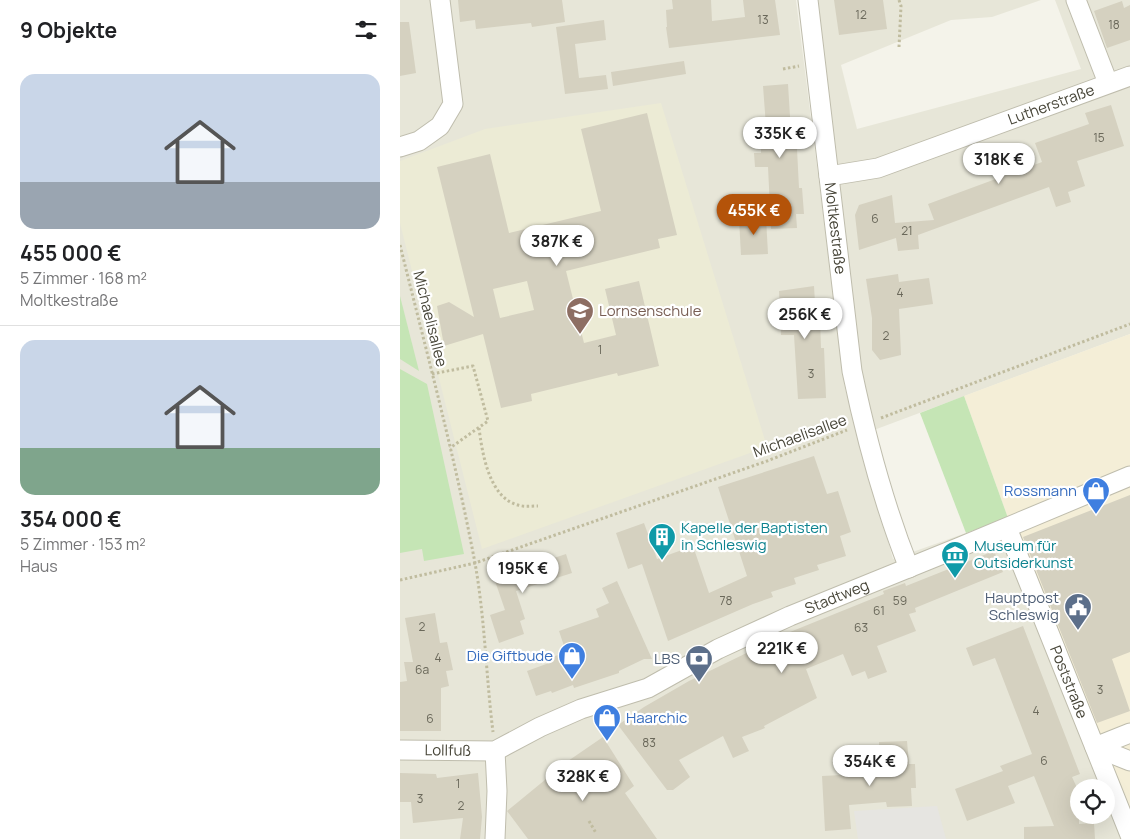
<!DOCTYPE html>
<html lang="de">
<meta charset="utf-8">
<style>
:root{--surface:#fff;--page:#f2f2f2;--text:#202124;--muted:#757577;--line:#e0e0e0;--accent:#b45309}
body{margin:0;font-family:Manrope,sans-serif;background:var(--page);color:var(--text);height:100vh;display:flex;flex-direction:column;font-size:19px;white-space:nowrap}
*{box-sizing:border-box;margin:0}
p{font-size:16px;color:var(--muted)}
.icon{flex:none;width:28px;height:28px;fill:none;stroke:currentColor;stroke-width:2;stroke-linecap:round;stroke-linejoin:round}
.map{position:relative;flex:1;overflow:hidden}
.details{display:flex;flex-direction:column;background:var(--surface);width:400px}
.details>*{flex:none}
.fabs{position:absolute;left:670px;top:779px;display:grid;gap:10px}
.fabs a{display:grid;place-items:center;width:45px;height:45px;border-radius:50%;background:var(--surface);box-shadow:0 5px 20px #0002;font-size:25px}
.price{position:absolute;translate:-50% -42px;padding:0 11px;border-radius:18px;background:#fff;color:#222;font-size:16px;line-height:32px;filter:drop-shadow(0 1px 2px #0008)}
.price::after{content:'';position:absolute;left:50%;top:30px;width:15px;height:11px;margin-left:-8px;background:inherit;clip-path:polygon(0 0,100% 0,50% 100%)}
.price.selected{background:var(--accent);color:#fff}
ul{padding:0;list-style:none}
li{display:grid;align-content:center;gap:10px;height:265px;padding:0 20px}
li+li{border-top:1px solid var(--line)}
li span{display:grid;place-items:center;height:155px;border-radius:15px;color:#555}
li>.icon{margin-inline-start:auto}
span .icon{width:90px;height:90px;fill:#fffc;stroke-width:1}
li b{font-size:21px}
h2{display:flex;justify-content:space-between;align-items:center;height:60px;padding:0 20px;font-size:21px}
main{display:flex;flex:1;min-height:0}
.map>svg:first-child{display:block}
</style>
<main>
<section class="details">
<h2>9 Objekte<svg class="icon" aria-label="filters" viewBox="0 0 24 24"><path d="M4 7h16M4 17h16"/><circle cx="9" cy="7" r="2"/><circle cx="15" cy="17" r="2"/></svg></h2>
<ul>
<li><span style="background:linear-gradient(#c9d6e8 70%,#9aa5b1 0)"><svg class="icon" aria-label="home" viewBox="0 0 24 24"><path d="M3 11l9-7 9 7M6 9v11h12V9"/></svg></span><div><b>455 000 €</b><p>5 Zimmer · 168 m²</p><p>Moltkestraße</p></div></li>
<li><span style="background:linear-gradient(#c9d6e8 70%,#7fa58c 0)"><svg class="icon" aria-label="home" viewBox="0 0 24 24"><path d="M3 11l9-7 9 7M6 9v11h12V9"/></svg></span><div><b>354 000 €</b><p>5 Zimmer · 153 m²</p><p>Haus</p></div></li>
</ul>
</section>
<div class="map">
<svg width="730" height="839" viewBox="0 0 730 839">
<rect width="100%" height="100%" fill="#f4f3ea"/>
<g fill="#e7e6d8" fill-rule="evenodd">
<path d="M0,0H396L445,388L493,559L608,518L730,839H0ZM679,788H706V815H679Z"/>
<path d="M417,0H641L592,17L551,20L441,65L457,129L681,69L655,0H730V334L474,430L461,377Z"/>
</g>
<path fill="#f4eed7" d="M730,334V814L608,518L564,396Z"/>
<path fill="#ecebd5" d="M261,103L367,447L82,549L0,223V161L85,129Z"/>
<g fill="#c5e5b5">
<path d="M0,296L19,371L0,359Z"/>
<path d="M0,369L27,384L64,554L24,561L22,549L0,553Z"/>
<path d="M564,396L608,518L566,533L520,413Z"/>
</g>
<path fill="#e6e5e1" d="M537,806L546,839H458L454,811Z"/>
<g fill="#d5d1c0" fill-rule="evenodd">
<path d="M58,0H162L165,22L132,27L131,23L76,29L75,20L60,22Z"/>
<path d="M272,0H311L312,21L345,17L343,0H375L380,35L269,48L266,27H267L266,10L273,9Z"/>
<path d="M434,0H483L487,29L439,35Z"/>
<path d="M722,1L724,8L730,5V40L707,48L694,11Z"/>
<path d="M204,20L206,40L175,44L179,78L206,75L208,89L165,94L156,27Z"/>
<path d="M0,22H9L16,73L0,76Z"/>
<path d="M284,61L286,74L213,86L211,72Z"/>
<path d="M388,84L392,149H397L399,188H402L404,214H396L397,228L371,229L368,167H355L354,153H361L360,126H366L363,86Z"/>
<path d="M711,105L724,146L677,161L685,186L668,192L671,202L656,207L649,187L518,235L519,249L498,251L496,238L459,250L455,215L459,205L492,195L495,223L534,220L528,204L642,162L635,143L689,124L685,113Z"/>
<path d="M247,113L277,235L258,239L260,248L166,271L184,343L216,335L205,289L239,281L259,366L218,376L217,373L131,394L132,401L101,408L83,334L44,346L37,306L49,302L74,317L37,167L90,154L109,233L201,211L181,129ZM127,281L134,310L100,318L93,289Z"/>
<path d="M366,218L368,254L341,255L339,219Z"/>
<path d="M498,274L499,282L529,278L533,304L499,309L501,355L480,360L472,350V318L466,279Z"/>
<path d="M414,286L416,319H420L421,348H424L426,398L398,399L394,335H381L379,291Z"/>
<path d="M414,456L427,494L438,491L451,532L440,536L446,556L417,565L419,570L394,578L396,584L371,592L373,597L353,604L268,641L242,564L228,569L216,533L244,523L257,559L293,546L309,593L347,576L318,487Z"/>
<path d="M730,495V652L712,659L730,711L697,723L623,537Z"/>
<path d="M594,551L603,572L515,608L516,612L509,614L516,631L477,646L487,672L468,679L465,671L452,676L443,654L406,669L417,698L364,726L365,728L342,737L349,751L333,758L323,736L279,760L290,777L273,790H267L218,725L244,707L289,681L390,632L484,594L483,591L505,583L506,586Z"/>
<path d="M166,554L172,573L116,591L125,619L120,621L124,634L99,643L90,615L105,610L94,578Z"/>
<path d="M217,581L252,659H244L219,671V673L174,688L173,685L152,693L151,691L136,696L127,671L149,663L147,659L166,652L159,631L199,617L196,609L209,603L202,588Z"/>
<path d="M35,613L40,643L47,642L53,670L46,671L49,686L41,688V731H0V682L7,681L4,662H13L5,618Z"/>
<path d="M623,626L680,774L672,777L679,792V824L694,823L695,839H624V827L654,826L634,776L608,786L615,803L567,821L555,789L603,771L600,766L632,754L595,658L573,666L566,648Z"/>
<path d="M203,737L234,786L225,793L257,839H128L107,811L168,761Z"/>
<path d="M507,741L509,764H515L516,788H511L512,806L487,807L486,802L449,805L451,829L425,831L422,776L480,773L479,742Z"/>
<path d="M0,773L36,774L37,778L78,773L82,817L80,839H60L63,818L13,823L11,802H0Z"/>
</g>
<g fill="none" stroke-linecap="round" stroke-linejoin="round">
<defs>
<g id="street">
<path id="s1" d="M408,0L452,371C466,438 484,505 509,568"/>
<path d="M676,0L708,83"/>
<path d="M0,147L19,141L40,126L53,104L40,0"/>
<path id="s2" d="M429,176L478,168L730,76"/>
<path id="s3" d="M607,528L730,835"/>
<path d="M695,747L730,733"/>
<path d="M695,747L730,761"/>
<path id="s4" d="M0,750L95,751L140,727L181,709L248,688L318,649L390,616L560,547L730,476"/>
<path d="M95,839L97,791L95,751"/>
</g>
</defs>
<use href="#street" stroke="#bfbdad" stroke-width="21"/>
<g stroke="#c0bc9f" stroke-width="3" stroke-dasharray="2.5 2.5" stroke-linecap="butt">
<path d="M499,0L501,6L499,47"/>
<path d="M383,69L399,66"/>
<path d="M0,245C26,350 55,457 75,563C85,619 86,676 93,732"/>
<path d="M32,374L73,366L88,421L50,448"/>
<path d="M481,418L730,324"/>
<path d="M79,428C82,452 89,498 118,505C124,507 131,506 138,506"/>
<path d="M0,580L75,563L367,461L447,430"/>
<path d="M189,821L196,833"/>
</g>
<use href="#street" stroke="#fff" stroke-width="19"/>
</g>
<defs>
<symbol id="school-pin" viewBox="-11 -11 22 30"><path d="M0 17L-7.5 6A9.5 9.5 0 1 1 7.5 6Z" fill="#8d6e63" stroke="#fff"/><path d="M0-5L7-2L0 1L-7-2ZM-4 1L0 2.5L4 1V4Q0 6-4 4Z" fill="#fff"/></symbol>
<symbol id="shop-pin" viewBox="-11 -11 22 30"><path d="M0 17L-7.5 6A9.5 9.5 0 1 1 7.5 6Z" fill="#3f7fe0" stroke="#fff"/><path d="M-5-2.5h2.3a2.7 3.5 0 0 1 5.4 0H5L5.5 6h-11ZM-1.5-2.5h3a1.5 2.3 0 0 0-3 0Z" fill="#fff"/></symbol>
<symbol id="building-pin" viewBox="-11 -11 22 30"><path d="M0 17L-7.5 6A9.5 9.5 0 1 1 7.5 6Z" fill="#0f9aa8" stroke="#fff"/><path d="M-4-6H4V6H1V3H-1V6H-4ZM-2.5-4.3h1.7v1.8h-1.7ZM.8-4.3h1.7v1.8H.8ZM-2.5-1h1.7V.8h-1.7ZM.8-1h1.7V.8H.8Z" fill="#fff"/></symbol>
<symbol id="museum-pin" viewBox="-11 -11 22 30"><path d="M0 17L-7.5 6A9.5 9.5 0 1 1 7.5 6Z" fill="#0f9aa8" stroke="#fff"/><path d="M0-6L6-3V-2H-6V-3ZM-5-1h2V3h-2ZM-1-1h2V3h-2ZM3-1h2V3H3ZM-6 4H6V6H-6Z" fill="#fff"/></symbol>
<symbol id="civic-pin" viewBox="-11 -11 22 30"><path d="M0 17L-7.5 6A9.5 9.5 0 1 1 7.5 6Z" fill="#5c6f8a" stroke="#fff"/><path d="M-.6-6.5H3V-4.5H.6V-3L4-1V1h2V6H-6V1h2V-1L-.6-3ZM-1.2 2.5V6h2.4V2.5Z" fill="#fff"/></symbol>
<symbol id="bank-pin" viewBox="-11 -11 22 30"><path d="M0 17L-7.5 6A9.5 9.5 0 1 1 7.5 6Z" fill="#5c6f8a" stroke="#fff"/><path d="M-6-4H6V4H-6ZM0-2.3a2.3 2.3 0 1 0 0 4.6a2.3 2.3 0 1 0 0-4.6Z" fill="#fff"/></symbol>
</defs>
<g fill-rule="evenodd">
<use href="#school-pin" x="164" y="295" width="32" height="43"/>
<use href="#shop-pin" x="680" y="475" width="32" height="43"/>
<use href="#building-pin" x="246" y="521" width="32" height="43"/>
<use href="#museum-pin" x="539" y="539" width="32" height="43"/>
<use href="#civic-pin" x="662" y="591" width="32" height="43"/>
<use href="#shop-pin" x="156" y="640" width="32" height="43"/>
<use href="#bank-pin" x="283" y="643" width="32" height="43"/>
<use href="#shop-pin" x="191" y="702" width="32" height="43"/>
</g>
<g text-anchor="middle" stroke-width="4.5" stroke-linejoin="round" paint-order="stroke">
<g font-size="12" fill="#6a685a">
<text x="461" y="19">12</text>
<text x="363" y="24">13</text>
<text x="714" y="29">18</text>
<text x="699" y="142">15</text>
<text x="475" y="223">6</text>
<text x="507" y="235">21</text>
<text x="500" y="297">4</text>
<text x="486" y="340">2</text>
<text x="200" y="354">1</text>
<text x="411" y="378">3</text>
<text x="326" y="605">78</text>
<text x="500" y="605">59</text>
<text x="479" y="615">61</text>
<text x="22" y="631">2</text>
<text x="461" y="632">63</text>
<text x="38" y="662">4</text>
<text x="22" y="674">6a</text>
<text x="700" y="694">3</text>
<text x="636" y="715">4</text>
<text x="30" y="723">6</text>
<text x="249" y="747">83</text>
<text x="644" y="765">6</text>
<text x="58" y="788">1</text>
<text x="20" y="803">3</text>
<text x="61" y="810">2</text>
</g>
<g font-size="15" fill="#474538" stroke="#fff">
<text dy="5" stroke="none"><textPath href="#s2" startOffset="234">Lutherstraße</textPath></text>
<text dy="5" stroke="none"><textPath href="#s1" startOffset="230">Moltkestraße</textPath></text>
<text transform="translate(30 319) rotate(76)" y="5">Michaelisallee</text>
<text transform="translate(400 436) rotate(-20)" y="5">Michaelisallee</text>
<text dy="5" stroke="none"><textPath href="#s4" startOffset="471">Stadtweg</textPath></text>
<text dy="5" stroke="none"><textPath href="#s3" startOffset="166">Poststraße</textPath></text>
<text dy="5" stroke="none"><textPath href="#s4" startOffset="48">Lollfuß</textPath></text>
</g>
<g font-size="15" fill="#785e54" stroke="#fff" text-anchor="start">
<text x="199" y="316">Lornsenschule</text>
</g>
<g font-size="15" fill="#366cbe" stroke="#fff" text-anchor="end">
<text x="677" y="496">Rossmann</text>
<text x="153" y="661">Die Giftbude</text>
<text x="226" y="723" text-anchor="start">Haarchic</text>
</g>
<g font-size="15" fill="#0d838f" stroke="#fff" text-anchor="start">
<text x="281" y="533">Kapelle der Baptisten<tspan x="281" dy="17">in Schleswig</tspan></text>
<text x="574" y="551">Museum für<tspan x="574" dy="17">Outsiderkunst</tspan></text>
</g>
<g font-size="15" fill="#4e5e75" stroke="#fff" text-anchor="end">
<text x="659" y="603">Hauptpost<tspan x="659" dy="17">Schleswig</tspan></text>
<text x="280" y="664">LBS</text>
</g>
</g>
</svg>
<div class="fabs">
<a><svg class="icon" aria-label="locate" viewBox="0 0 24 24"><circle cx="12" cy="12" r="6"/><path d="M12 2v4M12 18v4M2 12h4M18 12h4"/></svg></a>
</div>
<b class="price" style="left:380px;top:159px">335K €</b>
<b class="price" style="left:599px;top:185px">318K €</b>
<b class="price selected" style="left:354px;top:236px">455K €</b>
<b class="price" style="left:157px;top:267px">387K €</b>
<b class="price" style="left:405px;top:340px">256K €</b>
<b class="price" style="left:123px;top:594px">195K €</b>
<b class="price" style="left:382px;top:674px">221K €</b>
<b class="price" style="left:470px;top:787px">354K €</b>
<b class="price" style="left:183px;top:802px">328K €</b>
</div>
</main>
